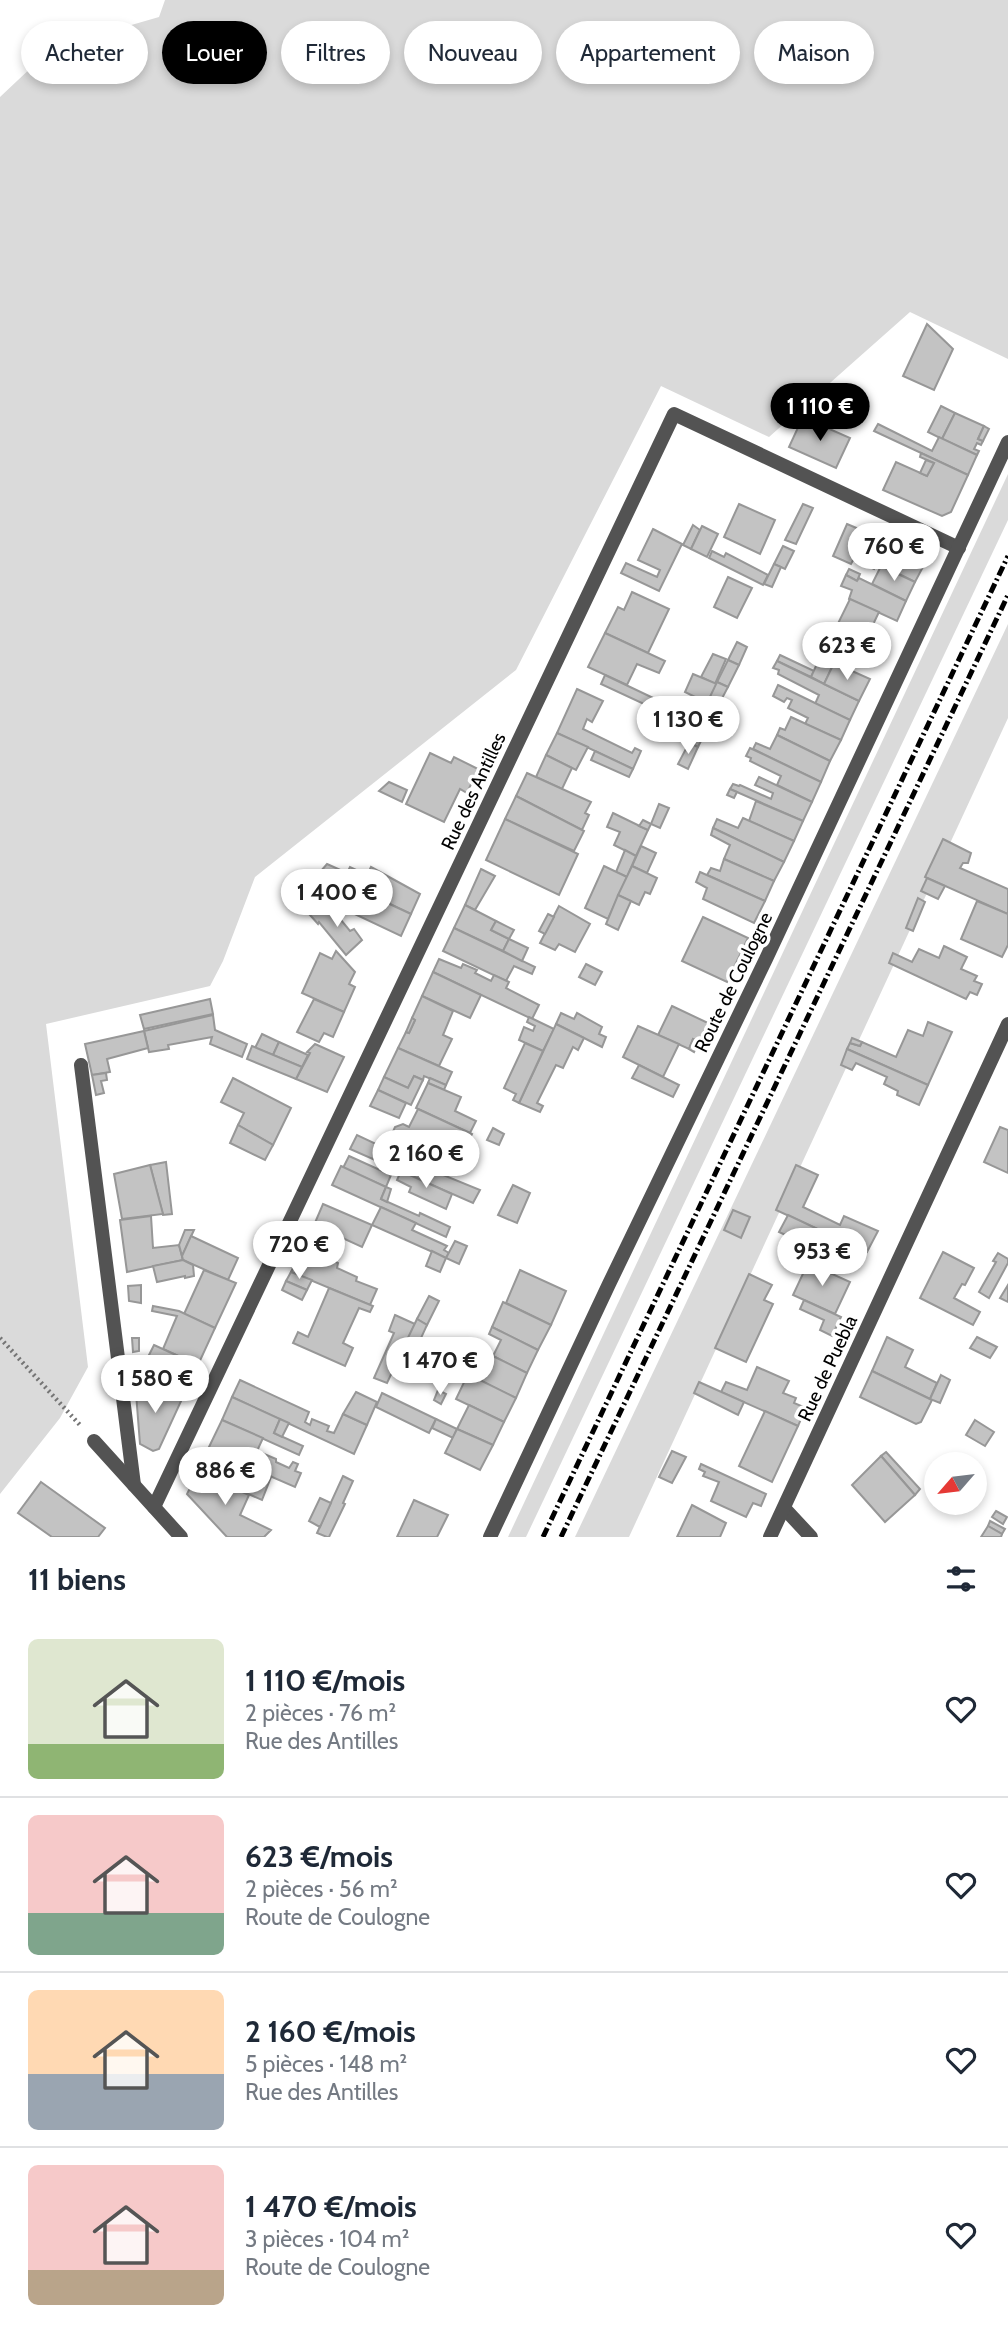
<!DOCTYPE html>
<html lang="fr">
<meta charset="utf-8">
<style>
:root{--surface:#fff;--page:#f2f2f3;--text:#1f2937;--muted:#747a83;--line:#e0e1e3;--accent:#000}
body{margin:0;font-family:Cabin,sans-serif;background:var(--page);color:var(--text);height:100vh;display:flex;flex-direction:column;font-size:26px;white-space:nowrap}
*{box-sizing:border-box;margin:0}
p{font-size:23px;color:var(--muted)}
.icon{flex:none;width:38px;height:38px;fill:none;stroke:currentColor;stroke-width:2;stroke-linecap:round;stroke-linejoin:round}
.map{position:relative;height:1537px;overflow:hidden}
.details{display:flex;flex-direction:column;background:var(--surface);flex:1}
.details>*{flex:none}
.hud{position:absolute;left:21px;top:21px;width:966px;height:63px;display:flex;gap:14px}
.needle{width:46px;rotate:242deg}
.buttons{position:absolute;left:924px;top:1452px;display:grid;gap:14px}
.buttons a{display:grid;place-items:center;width:63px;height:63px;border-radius:50%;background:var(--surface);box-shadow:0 4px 10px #0003;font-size:35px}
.price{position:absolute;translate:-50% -60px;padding:0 16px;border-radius:24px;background:#fff;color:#222;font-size:23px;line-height:46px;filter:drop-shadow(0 2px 4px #0008)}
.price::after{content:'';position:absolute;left:50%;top:42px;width:21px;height:16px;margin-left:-10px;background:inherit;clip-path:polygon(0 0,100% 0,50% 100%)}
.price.active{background:var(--accent);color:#fff}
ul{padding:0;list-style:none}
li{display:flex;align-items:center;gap:21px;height:175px;padding:0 28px}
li+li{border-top:2px solid var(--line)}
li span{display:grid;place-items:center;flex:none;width:196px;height:140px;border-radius:10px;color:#555}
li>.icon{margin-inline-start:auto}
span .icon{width:84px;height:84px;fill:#fffc;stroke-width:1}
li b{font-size:30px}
h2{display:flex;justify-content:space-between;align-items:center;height:84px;padding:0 28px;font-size:30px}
.chip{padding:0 24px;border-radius:32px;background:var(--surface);box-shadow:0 4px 10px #0003;font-size:24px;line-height:63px}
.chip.active{background:var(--accent);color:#fff}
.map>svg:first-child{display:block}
</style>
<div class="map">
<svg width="1008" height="1537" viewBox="0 0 1008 1537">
<rect width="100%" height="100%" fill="#fff"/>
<g fill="#dadada">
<path d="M165,0H1008V359L910,312L769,437L661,386L516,670L255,877L223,961L210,986L46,1024L88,1367L60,1418L0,1494V97L52,48L159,17Z"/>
<path d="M1008,474V520L526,1537H508Z"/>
<path d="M1008,624V718L629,1537H575Z"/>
</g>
<g fill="#c3c3c3" stroke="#979797" stroke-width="2">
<path d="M927,324L953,349L934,390L903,376Z"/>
<path d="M941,406L955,413L942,439L928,432Z"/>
<path d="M955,413L984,426L978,439L983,441L981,445L977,443L974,449L979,451L977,455L942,439Z"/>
<path d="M801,421L814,427L816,423L850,438L836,468L789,447Z"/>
<path d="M878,424L932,451L939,437L977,455L968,475L874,431Z"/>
<path d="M984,426L989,429L983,441L978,439Z"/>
<path d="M921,453L968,475L951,512L942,516L883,490L896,462L927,476L934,463L920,457Z"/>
<path d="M926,460L934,463L927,476L920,473Z"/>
<path d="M739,504L775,520L760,554L724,537Z"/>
<path d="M803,504L813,508L796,544L785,540Z"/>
<path d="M847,524L885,540L876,559L858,551L851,564L833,556Z"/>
<path d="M693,525L700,530L691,549L683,545Z"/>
<path d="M702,526L718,534L707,557L691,549Z"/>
<path d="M653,529L682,544L659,591L621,573L626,563L657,577L660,570L638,560Z"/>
<path d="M885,540L922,557L925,563L915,582L877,563L874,569L853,559L858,551L876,559Z"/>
<path d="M783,546L794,551L785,569L774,564Z"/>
<path d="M712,551L724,557L726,553L768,575L763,585L709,558Z"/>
<path d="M774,564L781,567L772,587L764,584Z"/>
<path d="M881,566L915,582L906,601L872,584Z"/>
<path d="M849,569L860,574L857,581L846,575Z"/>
<path d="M846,575L857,581L859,578L906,601L897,621L849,599L852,590L841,586Z"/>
<path d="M728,577L752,588L737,618L714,607Z"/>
<path d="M632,592L669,609L648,653L605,633L618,607L624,610Z"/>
<path d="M850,599L879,612L851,671L813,654L818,643L827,646Z"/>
<path d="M605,633L665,661L659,673L637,664L627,685L588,667Z"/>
<path d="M737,642L747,647L739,665L728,660Z"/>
<path d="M713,654L726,659L715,684L701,677Z"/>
<path d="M780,655L814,671L811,677L777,661Z"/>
<path d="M820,657L834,663L824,684L811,677Z"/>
<path d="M728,660L739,665L728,687L717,682Z"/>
<path d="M777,661L859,701L850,720L815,704L819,695L778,674L779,670L773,668Z"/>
<path d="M834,663L870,679L859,701L824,684Z"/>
<path d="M693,674L717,684L707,703L685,692Z"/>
<path d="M605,675L693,717L688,726L695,730L689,743L651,724L657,710L601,684Z"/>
<path d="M717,682L728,687L718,706L708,701Z"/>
<path d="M778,685L850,720L841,740L805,724L808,718L788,708L792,700L787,698L784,702L773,696Z"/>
<path d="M577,689L603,701L592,722L587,719L583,729L632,753L635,748L641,751L633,769L557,733Z"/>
<path d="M708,701L718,706L708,727L698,723Z"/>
<path d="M791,717L841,740L830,761L777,735L780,728L785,730Z"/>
<path d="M698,723L708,727L698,747L689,743Z"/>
<path d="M557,733L588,747L576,770L546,755Z"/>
<path d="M777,735L830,761L821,782L753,749L756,743L770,749Z"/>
<path d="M689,743L698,747L688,769L678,764Z"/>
<path d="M750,748L821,782L812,802L777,785L781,776L750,761L751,758L746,756Z"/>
<path d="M595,751L633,769L629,777L591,760Z"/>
<path d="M430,753L451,763L454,757L478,769L467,793L460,789L444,822L406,804Z"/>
<path d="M546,755L572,768L562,789L536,777Z"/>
<path d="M527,773L591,802L585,813L589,815L582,830L516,796Z"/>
<path d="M759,777L812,802L803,821L730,789L733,784L739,786L740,785L771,799L773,793L755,785Z"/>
<path d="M389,782L407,790L402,802L379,791Z"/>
<path d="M730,789L737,792L734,798L727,795Z"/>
<path d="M516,796L584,831L574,851L505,819Z"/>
<path d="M756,801L803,821L794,841L749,821Z"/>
<path d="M659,804L669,808L660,828L651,824Z"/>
<path d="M613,813L648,830L636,856L614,845L620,832L607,827Z"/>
<path d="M743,818L794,841L784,862L713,828L717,819L738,828Z"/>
<path d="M505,819L578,854L559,895L486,860Z"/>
<path d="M643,820L651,824L648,830L639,826Z"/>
<path d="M713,828L784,862L774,881L724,859L730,845L711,835Z"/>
<path d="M943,839L971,853L968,863H963L960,868L1008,889V914L925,877Z"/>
<path d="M641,846L656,853L647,873L632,866Z"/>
<path d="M625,850L636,856L627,877L616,872Z"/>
<path d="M724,859L774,881L765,901L707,875L711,868L720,871Z"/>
<path d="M327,864L347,873L350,867L367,875L371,867L420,894L411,914L321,871Z"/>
<path d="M604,866L627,877L608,919L585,908Z"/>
<path d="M632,866L657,878L650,894L645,892L639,905L618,895Z"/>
<path d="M481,869L495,876L475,910L465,905Z"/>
<path d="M700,872L765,901L754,923L703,899L707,888L696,882Z"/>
<path d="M927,878L945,886L938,899L921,891Z"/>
<path d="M331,887L362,901L366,893L411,914L401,936L325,900Z"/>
<path d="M618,895L631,901L618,930L606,924Z"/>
<path d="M918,898L925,902L913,931L906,928Z"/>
<path d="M977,901L1008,914V945L1002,957L961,939Z"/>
<path d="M322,905L332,909L350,931L354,929L362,940L346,955L319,922L318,924L310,915Z"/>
<path d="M465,905L496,921L491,930L509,939L503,951L454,928Z"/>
<path d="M559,906L590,924L575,952L559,944L555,950L540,943Z"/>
<path d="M548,914L554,917L545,934L539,931Z"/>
<path d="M703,917L748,938L727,982L682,961Z"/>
<path d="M496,921L514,930L509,939L491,930Z"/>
<path d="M454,928L535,967L532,974L514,966L506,981L443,951Z"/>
<path d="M509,939L528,948L522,961L503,951Z"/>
<path d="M944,946L967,957L961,969L977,976L974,981L982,984L977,995L970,992L966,999L889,963L893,953L912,962L919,949L939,958Z"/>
<path d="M336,951L355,972L349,984L355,987L344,1012L302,993L320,953L332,959Z"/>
<path d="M439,959L461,968L463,964L477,970L475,973L491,981L494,975L509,982L506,988L539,1005L532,1019L433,972Z"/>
<path d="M586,964L602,972L595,985L579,977Z"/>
<path d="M433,972L481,995L470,1018L422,996Z"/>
<path d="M422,996L453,1011L443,1035L452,1039L439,1066L398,1048L406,1032L409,1033L415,1020L412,1018Z"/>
<path d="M210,999L213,1014L144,1029L140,1015Z"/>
<path d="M314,999L344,1012L333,1037L324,1033L319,1042L297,1032Z"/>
<path d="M672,1006L708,1023L699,1041L693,1039L689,1049L658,1035Z"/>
<path d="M561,1013L574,1019L577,1013L602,1027L599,1034L606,1037L602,1047L556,1024Z"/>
<path d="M213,1015L215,1030L247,1044L242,1057L210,1044L212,1037L168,1045L169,1049L149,1052L144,1031Z"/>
<path d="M529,1017L554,1029L543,1051L519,1040L524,1027L533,1031L535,1026L527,1022Z"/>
<path d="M412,1018L415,1020L409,1033L406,1032Z"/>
<path d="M928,1022L952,1032L928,1085L847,1049L850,1043L860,1046L862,1042L896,1057L908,1030L923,1036Z"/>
<path d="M556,1024L584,1038L578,1050L573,1047L563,1068L556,1065L537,1103L543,1106L540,1112L519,1103Z"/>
<path d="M638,1026L679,1044L663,1077L623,1057Z"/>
<path d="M144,1031L148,1048L107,1059L110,1072L92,1075L85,1044Z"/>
<path d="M262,1034L279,1042L273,1055L255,1048Z"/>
<path d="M852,1038L862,1042L860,1046L850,1043Z"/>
<path d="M693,1039L699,1041L694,1052L689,1049Z"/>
<path d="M279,1042L308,1055L302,1067L273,1055Z"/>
<path d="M525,1043L543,1051L519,1103L513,1100L516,1094L504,1088Z"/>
<path d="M315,1044L344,1057L327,1092L296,1079L310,1053L307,1052Z"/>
<path d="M252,1046L302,1067L296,1079L247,1059Z"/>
<path d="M398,1048L452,1072L446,1085L424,1076L423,1080L414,1076L408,1088L384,1077Z"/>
<path d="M847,1049L928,1085L919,1105L897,1095L898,1091L884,1084L887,1077L856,1063L852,1070L841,1065Z"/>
<path d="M639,1065L679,1085L673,1097L632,1078Z"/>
<path d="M106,1073L107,1080L101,1081L104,1093L96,1095L92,1075Z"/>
<path d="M414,1076L423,1080L411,1105L378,1090L384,1077L408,1088Z"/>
<path d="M233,1078L291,1108L273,1145L238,1125L244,1113L221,1102Z"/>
<path d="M430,1078L446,1085L444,1090L428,1083Z"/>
<path d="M428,1083L461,1097L455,1111L476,1121L470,1133L416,1108Z"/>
<path d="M378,1090L406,1103L399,1118L370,1106Z"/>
<path d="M418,1109L472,1134L454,1171L446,1167L443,1175L480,1190L473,1203L350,1149L357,1135L397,1154L401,1145L395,1141L391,1136L395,1127L403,1124L409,1127Z"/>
<path d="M238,1125L273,1145L265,1160L230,1143Z"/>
<path d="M1000,1127L1008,1130V1173L984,1162Z"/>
<path d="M493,1128L504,1134L499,1145L487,1140Z"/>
<path d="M349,1156L391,1175L386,1187L343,1168Z"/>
<path d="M166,1162L172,1214L163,1215L150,1165Z"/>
<path d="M150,1165L163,1214L122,1219L114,1174Z"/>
<path d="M796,1165L818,1175L803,1207L840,1225L844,1216L878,1231L867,1252L776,1210Z"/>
<path d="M341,1166L386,1187L381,1199L419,1216L420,1213L450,1227L446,1237L332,1185Z"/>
<path d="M401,1171L452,1194L446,1209L409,1192L411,1187L397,1180Z"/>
<path d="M513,1185L530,1193L517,1223L498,1215Z"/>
<path d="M386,1187L391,1189L387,1202L381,1199Z"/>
<path d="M323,1204L372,1225L362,1247L314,1225Z"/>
<path d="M381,1207L416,1223L412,1230L447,1246L444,1250L449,1253L446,1258L372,1225Z"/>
<path d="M733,1210L750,1217L741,1238L724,1230Z"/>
<path d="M788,1215L862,1250L854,1267L779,1232Z"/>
<path d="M151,1216L153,1248L179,1245L183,1260L127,1272L120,1220Z"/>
<path d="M185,1230H194L182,1256L179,1245Z"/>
<path d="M191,1236L238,1258L228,1280L183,1260L182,1256Z"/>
<path d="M308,1236L330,1246L326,1258L303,1247Z"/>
<path d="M455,1241L467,1246L459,1264L446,1258Z"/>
<path d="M303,1247L338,1263L337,1268L357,1277L356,1281L377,1289L370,1305L291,1272Z"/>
<path d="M432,1251L446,1258L440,1272L426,1266Z"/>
<path d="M943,1252L974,1268L965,1285L962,1284L954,1298L980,1312L973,1325L920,1298Z"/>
<path d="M998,1253L1008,1259V1263L989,1298L979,1292L996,1262L993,1261Z"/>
<path d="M183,1260L193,1265L194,1276L185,1278V1276L157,1282L153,1266Z"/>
<path d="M808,1263L850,1282L835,1314L793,1295Z"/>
<path d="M204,1270L236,1283L215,1328L184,1314Z"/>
<path d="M520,1270L566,1291L551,1325L506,1303Z"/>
<path d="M291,1272L312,1280L307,1290L286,1281Z"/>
<path d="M749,1274L772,1285L764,1300L773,1304L746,1362L715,1348Z"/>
<path d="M286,1281L307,1290L302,1300L282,1290Z"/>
<path d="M141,1285V1303L129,1301L128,1286Z"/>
<path d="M1008,1285V1302L1000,1298Z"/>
<path d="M329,1288L373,1306L370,1312L359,1308L343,1343L353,1348L345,1366L293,1343L298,1332L308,1337Z"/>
<path d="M429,1296L439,1301L427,1325L417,1319Z"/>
<path d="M804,1300L841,1317L832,1336L820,1330L824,1320L800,1309Z"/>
<path d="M503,1302L551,1325L538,1350L492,1327Z"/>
<path d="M153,1306L179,1311L215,1328L198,1365L163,1349L177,1316L152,1311Z"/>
<path d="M395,1315L415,1324L387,1383L374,1378L394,1333L389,1331Z"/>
<path d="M417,1319L427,1325L416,1349L405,1344Z"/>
<path d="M492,1327L538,1350L527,1373L493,1356L501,1340L489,1334Z"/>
<path d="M887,1337L913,1350L905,1367L937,1383L930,1399L872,1371Z"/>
<path d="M977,1337L997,1347L990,1358L970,1348Z"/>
<path d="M132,1338H139V1351L133,1352Z"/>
<path d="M405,1344L416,1349L404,1375L393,1369Z"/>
<path d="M154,1345L198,1365L191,1381L159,1366L148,1357Z"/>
<path d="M493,1356L527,1373L516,1398L481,1381Z"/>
<path d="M148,1357L159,1366L191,1381L182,1399L152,1384L136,1393L134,1358Z"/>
<path d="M757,1367L789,1381L783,1393L796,1398L794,1403L806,1408L798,1426L721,1392L726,1382L747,1390Z"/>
<path d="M872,1371L932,1400L921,1422L916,1424L860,1397Z"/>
<path d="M468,1374L516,1398L504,1422L456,1399Z"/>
<path d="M941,1375L950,1380L940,1403L930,1399Z"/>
<path d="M240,1380L309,1412L305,1422L310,1425L312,1419L329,1426L327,1431L334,1433L343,1414L367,1425L354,1454L232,1397Z"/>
<path d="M699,1382L744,1402L738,1415L694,1393Z"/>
<path d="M152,1384L182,1399L159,1449L153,1451L140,1444L136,1393Z"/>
<path d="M438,1390L446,1394L441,1404L434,1400Z"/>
<path d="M356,1392L377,1402L367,1425L343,1414Z"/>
<path d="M382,1393L436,1419L429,1433L376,1407Z"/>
<path d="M232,1397L280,1419L274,1433L303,1446L299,1455L222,1420Z"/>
<path d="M469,1405L504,1422L493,1445L457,1429Z"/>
<path d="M765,1411L798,1426L772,1482L739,1466Z"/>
<path d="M280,1419L289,1423L282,1437L274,1433Z"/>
<path d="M436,1419L457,1429L453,1438L432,1428Z"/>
<path d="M222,1420L263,1438L257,1451L276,1459V1462L289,1468L293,1462L298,1464L295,1471L301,1473L295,1487L208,1449Z"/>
<path d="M975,1420L994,1432L985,1446L966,1435Z"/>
<path d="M457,1429L493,1445L480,1470L445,1453Z"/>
<path d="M208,1449L271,1477L262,1500L198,1472Z"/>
<path d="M672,1451L686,1457L672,1483L659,1477Z"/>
<path d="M886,1452L920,1489L915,1495L881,1456Z"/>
<path d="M881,1456L915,1495L885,1522L852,1485Z"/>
<path d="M701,1464L766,1494L761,1506L753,1503L746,1517L711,1501L719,1482L703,1476L705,1472L699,1469Z"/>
<path d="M198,1472L249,1495L240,1515L271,1530L264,1537H227L187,1494Z"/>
<path d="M343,1476L353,1481L343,1503L345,1504L329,1537H327L317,1533Z"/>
<path d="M41,1482L105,1528L98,1537H52L18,1513Z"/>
<path d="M320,1498L331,1503L320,1527L309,1521Z"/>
<path d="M414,1500L448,1515L437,1537H397Z"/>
<path d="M692,1505L726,1523L720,1537H677Z"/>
<path d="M996,1511L1007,1517L1003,1524L992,1517Z"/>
<path d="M990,1521L1005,1529L1002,1534L988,1526Z"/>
<path d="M988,1526L1002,1534L1001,1537H981Z"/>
</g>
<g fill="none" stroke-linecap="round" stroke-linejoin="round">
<path stroke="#757575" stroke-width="4.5" stroke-dasharray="2 3.5" stroke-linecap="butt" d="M0,1338L80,1425"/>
<path stroke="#535353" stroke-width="14" d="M81,1065L134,1485"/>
<g stroke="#535353" stroke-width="14">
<path d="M94,1441L181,1537"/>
<path d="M154,1507L674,414L959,548"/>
<path d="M784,1508L811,1537"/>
<path d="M490,1537L609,1284L766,959L1008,442"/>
<path d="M770,1537L1008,1024"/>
</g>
<g stroke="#000" stroke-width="5" stroke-dasharray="10 3.5 2 3.5" stroke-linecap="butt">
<path d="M543,1537L1008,556"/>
<path d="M561,1537L1008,595"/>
</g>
</g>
<g text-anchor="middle" stroke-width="7" stroke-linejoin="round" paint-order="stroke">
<g font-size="19" fill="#000" stroke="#fff">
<text transform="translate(473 791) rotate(-65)" y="7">Rue des Antilles</text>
<text transform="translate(733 982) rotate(-64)" y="7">Route de Coulogne</text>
<text transform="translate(827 1368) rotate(-65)" y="7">Rue de Puebla</text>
</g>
</g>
</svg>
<div class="buttons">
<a><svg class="needle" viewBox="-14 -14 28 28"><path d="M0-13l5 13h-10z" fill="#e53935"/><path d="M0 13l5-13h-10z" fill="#747a83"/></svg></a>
</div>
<b class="price active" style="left:820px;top:443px">1 110 €</b>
<b class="price" style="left:894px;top:583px">760 €</b>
<b class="price" style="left:847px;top:682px">623 €</b>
<b class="price" style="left:688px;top:756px">1 130 €</b>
<b class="price" style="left:337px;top:929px">1 400 €</b>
<b class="price" style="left:426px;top:1190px">2 160 €</b>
<b class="price" style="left:299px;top:1281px">720 €</b>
<b class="price" style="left:822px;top:1288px">953 €</b>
<b class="price" style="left:440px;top:1397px">1 470 €</b>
<b class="price" style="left:155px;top:1415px">1 580 €</b>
<b class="price" style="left:225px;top:1507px">886 €</b>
<div class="hud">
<a class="chip">Acheter</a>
<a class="chip active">Louer</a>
<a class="chip">Filtres</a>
<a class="chip">Nouveau</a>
<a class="chip">Appartement</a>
<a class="chip">Maison</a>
</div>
</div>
<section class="details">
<h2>11 biens<svg class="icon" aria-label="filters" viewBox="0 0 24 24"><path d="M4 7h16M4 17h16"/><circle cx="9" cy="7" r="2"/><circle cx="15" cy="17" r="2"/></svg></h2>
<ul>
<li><span style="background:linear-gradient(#dfe7d0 75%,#8fb573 0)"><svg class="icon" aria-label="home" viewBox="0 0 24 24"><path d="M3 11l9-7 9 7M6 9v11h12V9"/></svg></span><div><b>1 110 €/mois</b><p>2 pièces · 76 m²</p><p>Rue des Antilles</p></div><svg class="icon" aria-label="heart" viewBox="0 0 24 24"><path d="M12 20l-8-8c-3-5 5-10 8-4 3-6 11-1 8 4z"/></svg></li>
<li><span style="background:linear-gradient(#f6c9c9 70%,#7fa58c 0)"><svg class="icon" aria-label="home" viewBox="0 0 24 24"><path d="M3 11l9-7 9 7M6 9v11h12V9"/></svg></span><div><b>623 €/mois</b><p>2 pièces · 56 m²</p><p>Route de Coulogne</p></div><svg class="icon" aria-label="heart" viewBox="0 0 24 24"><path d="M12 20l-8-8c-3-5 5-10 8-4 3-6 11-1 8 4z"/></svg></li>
<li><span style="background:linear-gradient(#ffd9b3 60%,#9aa5b1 0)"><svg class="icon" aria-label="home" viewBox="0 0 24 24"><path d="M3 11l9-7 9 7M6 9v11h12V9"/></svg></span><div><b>2 160 €/mois</b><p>5 pièces · 148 m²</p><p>Rue des Antilles</p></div><svg class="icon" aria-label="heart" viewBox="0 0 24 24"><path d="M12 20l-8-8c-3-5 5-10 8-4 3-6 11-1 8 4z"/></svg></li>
<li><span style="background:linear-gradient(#f6c9c9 75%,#b9a48a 0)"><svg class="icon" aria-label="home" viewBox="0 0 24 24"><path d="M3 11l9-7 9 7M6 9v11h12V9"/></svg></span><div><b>1 470 €/mois</b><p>3 pièces · 104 m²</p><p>Route de Coulogne</p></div><svg class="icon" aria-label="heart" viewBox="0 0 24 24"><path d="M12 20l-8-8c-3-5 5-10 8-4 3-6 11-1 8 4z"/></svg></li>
</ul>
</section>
